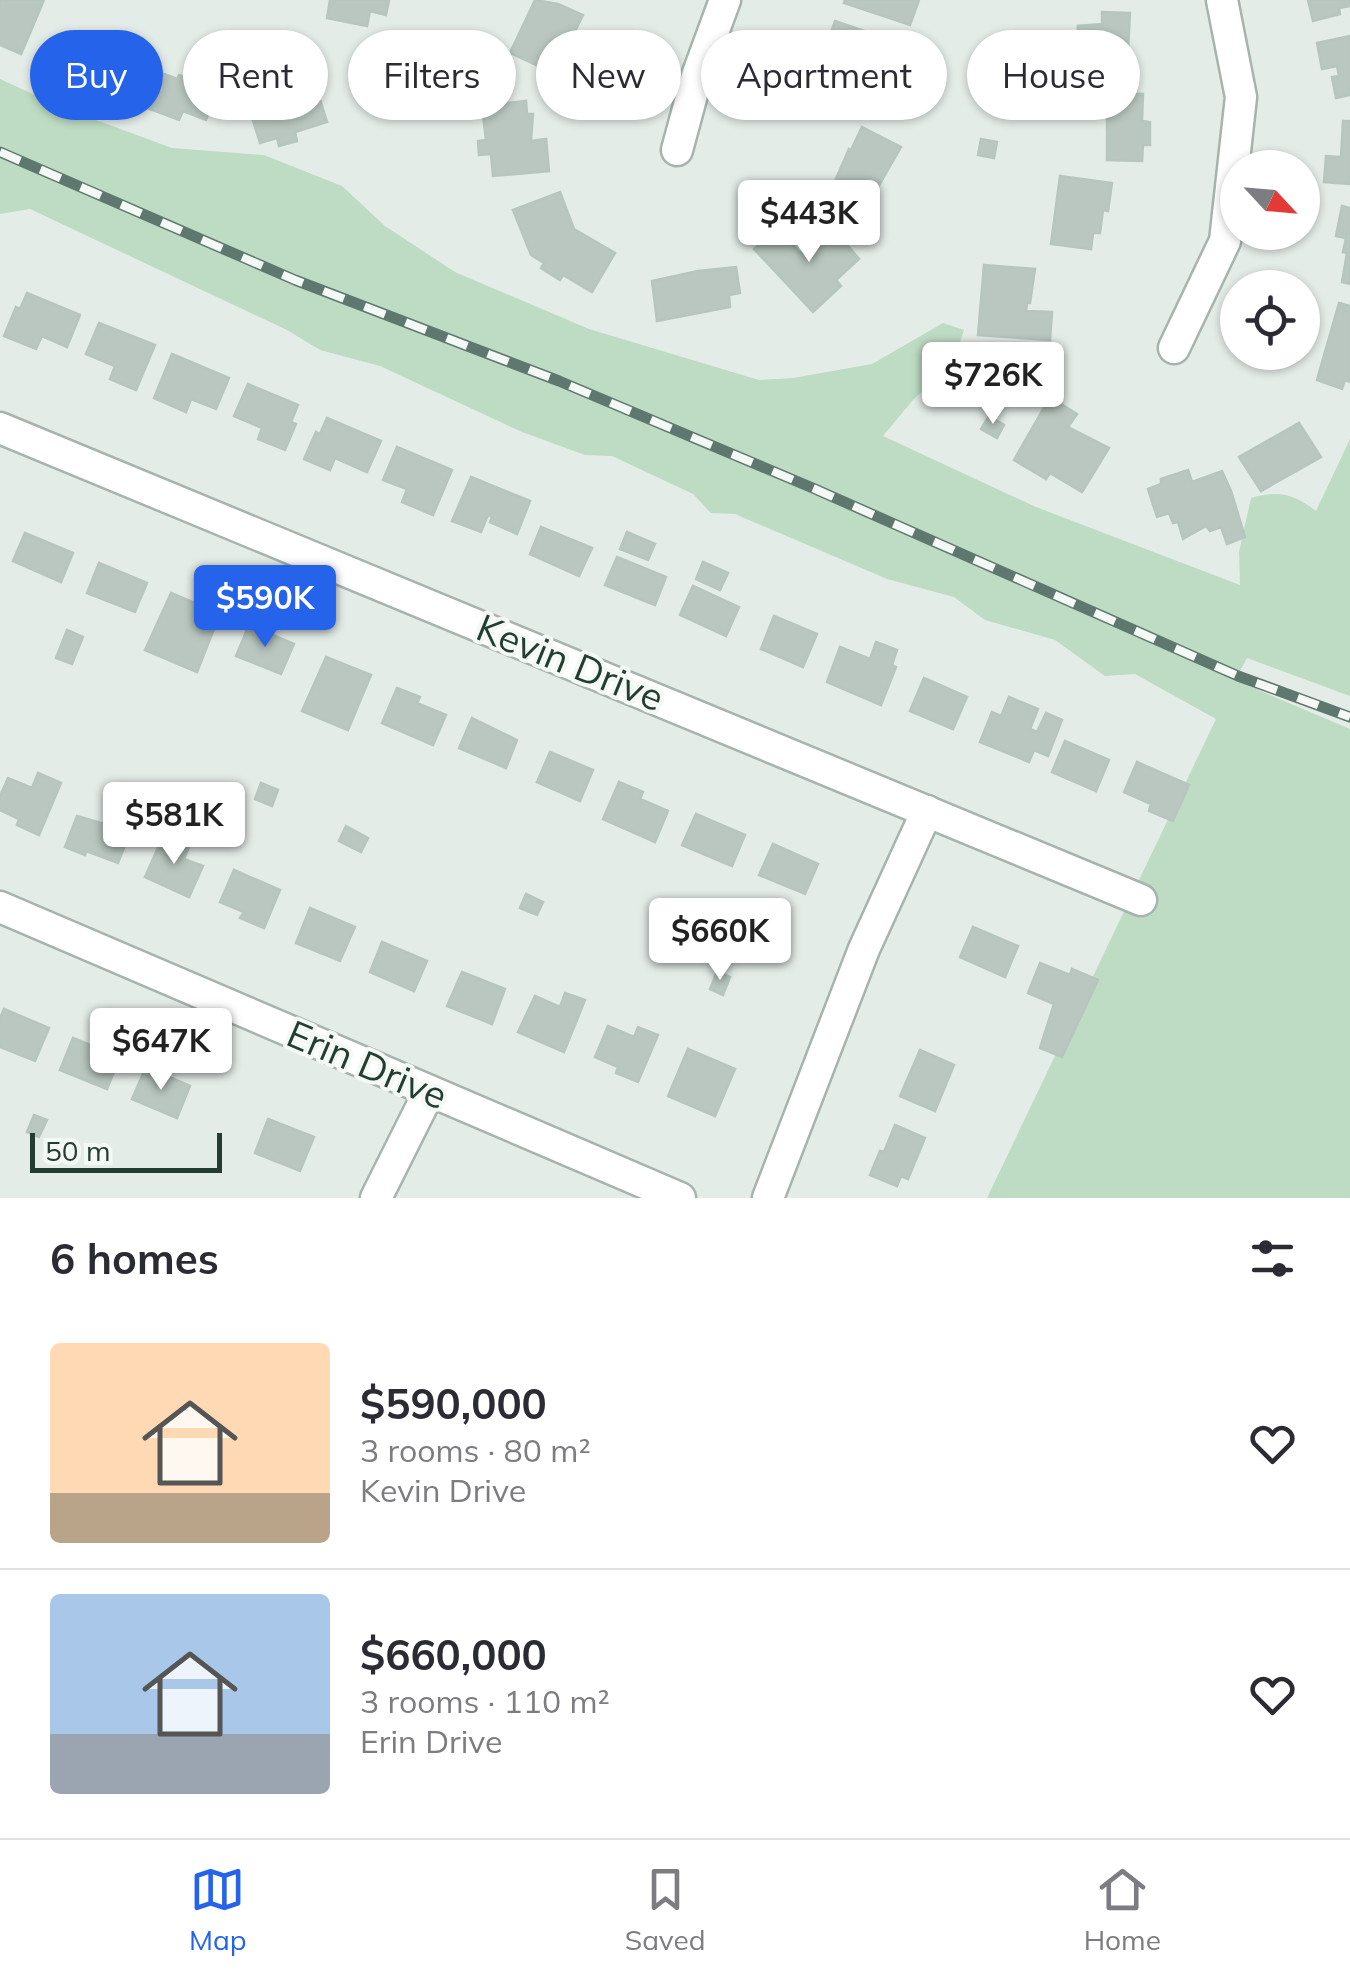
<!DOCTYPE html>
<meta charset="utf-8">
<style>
:root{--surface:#fff;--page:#f7f7f7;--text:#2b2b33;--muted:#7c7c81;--line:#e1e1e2;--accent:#2563eb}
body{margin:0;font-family:Mulish,sans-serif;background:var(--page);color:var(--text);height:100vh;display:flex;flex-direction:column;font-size:38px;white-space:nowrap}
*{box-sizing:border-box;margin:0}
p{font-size:32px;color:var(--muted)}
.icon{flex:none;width:55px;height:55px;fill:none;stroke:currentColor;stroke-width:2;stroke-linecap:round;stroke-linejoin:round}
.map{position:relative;height:1198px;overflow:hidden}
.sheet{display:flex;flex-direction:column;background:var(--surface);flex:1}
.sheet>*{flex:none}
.hud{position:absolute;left:30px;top:30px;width:1290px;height:90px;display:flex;gap:20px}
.needle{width:65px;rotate:116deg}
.tools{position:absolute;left:1220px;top:150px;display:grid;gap:20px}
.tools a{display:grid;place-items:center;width:100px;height:100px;border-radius:50%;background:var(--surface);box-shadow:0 2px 8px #0004;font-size:50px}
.scale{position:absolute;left:30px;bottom:25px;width:192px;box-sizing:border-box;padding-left:10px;border:5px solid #243d33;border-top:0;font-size:28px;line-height:35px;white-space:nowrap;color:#243d33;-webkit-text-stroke:8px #f4f9f6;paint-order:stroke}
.price{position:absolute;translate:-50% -85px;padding:0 22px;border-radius:10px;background:#fff;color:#222;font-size:32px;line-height:65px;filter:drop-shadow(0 2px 5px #0008)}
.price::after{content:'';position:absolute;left:50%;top:60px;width:30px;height:22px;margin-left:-15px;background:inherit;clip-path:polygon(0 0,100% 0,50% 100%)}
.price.current{background:var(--accent);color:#fff}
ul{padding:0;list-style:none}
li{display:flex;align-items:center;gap:30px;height:250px;padding:0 50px}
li+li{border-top:2px solid var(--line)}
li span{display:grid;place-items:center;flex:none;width:280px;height:200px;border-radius:10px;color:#555}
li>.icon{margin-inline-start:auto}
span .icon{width:120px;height:120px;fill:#fffc;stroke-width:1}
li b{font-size:42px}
h2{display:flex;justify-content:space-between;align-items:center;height:120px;padding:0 50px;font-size:42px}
.pill{padding:0 35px;border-radius:45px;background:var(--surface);box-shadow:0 2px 8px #0004;font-size:35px;line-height:90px}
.pill.current{background:var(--accent);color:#fff}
.menu{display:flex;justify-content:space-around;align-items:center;height:140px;border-top:2px solid var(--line);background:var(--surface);font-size:28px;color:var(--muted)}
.menu a{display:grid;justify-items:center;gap:5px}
.menu .current{color:var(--accent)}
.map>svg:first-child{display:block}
</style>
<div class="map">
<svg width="1350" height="1198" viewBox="0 0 1350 1198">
<rect width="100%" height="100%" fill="#e4ece8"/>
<path fill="#bedcc3" d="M0,79L61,107L172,148L264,155L342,186L385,226L455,272L589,329L759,380L793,378L872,364L943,323L964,330L953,363L912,401L883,436L1036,507L1240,585L1239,552L1251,498C1279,490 1294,494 1316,511L1350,439V696L1247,658L1235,680L1350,729V1198H987L1216,719L1135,674L1105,676L1055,640L985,620L954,597L887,579L735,514L711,513L693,494L612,456L585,455L522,432L380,366L320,350L287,330L30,209L0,214Z"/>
<g fill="#b9c7c0" stroke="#b6c6be" stroke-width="2.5">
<path d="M0,0H44L21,54L0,45Z"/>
<path d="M330,0H389L386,15L370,11L367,26L327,18Z"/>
<path d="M535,0L558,4L583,15L554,73L510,53Z"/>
<path d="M845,0H919L910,25L844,3Z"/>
<path d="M1308,0H1350V6L1339,8L1340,14L1313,21Z"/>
<path d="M1102,12L1130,13L1128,49H1122L1121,65L1075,62L1078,26L1102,24Z"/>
<path d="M835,21L888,39L865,103L796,78L806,52L829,60L835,43L828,40Z"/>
<path d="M1350,36V95L1336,98L1332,77L1339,76L1337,66L1322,69L1317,43Z"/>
<path d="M455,37L475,42L471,55L451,50Z"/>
<path d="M268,70L277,99L315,84L327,122L295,132L297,141L279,146L277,138L260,143L240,79Z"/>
<path d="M156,71L177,79L179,75L218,90L206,120L183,111L179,120L142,106Z"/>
<path d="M446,73L458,77L453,95L441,92Z"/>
<path d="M1113,93L1143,94L1142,121L1150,122V145H1143L1142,161L1107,160V118H1112Z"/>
<path d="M526,101L527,114H533L531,141L546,139L549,171L493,176L491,154L479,155L478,141L486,140L482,106Z"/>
<path d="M1343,121H1350V184L1324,182L1326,156L1341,157Z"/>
<path d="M862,127L901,147L867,206L832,188L849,149L851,150Z"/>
<path d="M981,139L997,142L994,158L978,155Z"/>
<path d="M1060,176L1112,183L1108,211L1103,210L1100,233H1093L1091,249L1051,244Z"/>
<path d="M560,192L574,229L615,253L592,292L563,275L560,280L541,268L544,263L531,255L513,210Z"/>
<path d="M1342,206L1350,208V284L1342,282L1347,253L1343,252L1346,238L1336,236Z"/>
<path d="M778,228L800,253L818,235L821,239L833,228L859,259L836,280L841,286L813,312L754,249Z"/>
<path d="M984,265L1035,269L1030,303H1027L1026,311L1052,312L1050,340L978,335Z"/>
<path d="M736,267L740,293L729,295L730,307L657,321L652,281L698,271Z"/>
<path d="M27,293L80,315L67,347L42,336L36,349L4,336L16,307L20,309Z"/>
<path d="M1339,303L1350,306V382L1345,380L1342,389L1317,380Z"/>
<path d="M99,323L155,345L136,390L110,379L115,366L86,354Z"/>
<path d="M172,354L229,378L216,409L191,399L186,412L154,398Z"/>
<path d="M248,384L298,405L291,422L296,424L285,450L258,439L262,428L234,416Z"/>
<path d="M1050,397L1077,414L1068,427L1109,448L1082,492L1050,473L1046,479L1014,460Z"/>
<path d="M989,416L1004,425L997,438L981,429Z"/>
<path d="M327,418L381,441L367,472L335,458L330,470L304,459L316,432L320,434Z"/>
<path d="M1299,423L1321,457L1261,491L1239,457Z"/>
<path d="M397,447L452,470L433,515L402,502L407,489L383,480Z"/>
<path d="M1188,470L1192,482L1222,471L1231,491L1245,537L1227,544L1221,527L1210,531L1206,526L1183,539L1178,522L1173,523L1169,513L1157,517L1148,489L1161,484V479Z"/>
<path d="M471,477L530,501L517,534L490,522L492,517L488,515L481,532L452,521Z"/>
<path d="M541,527L592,548L579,576L530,554Z"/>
<path d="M627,532L655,544L648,560L620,549Z"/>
<path d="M25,533L73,553L61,582L13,561Z"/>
<path d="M617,557L666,577L655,605L605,585Z"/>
<path d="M703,562L728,573L720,590L696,579Z"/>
<path d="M99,563L147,583L135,612L87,593Z"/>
<path d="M693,586L739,607L726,636L680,615Z"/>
<path d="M171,593L197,604L192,614L216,624L197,672L145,650Z"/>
<path d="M774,616L817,634L803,667L761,649Z"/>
<path d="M249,625L294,644L281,674L236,656Z"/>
<path d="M67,630L83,637L72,664L56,658Z"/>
<path d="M876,642L897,650L892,665L896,667L881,705L827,682L840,647L870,659Z"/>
<path d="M326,657L371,675L348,730L302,711Z"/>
<path d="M924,678L967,697L953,729L910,711Z"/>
<path d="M397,688L420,697L417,703L446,715L433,745L382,723Z"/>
<path d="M1009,697L1038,709L1030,729L1037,732L1046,713L1062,720L1048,756L1034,750L1029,762L980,742L992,712L1001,716Z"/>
<path d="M472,718L517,740L506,768L459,748Z"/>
<path d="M1065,741L1109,760L1096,791L1052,772Z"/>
<path d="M550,752L593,770L580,801L537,782Z"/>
<path d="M1137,762L1189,785L1173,821L1149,811L1151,804L1124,792Z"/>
<path d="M38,773L61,783L39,835L17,825L19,819L0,810V796L8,778L32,788Z"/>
<path d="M619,782L643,792L640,799L668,811L655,842L603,819Z"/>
<path d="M261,783L278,790L272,806L255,799Z"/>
<path d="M696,814L745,835L732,866L682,845Z"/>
<path d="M77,816L118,828L117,833L128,838L118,863L86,851L85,855L65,847Z"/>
<path d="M346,826L368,838L361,852L339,841Z"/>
<path d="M164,834L190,844L184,859L203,866L189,897L145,877Z"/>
<path d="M773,844L818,864L805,894L759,875Z"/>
<path d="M234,870L280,890L264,928L240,918L244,912L220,902Z"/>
<path d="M526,894L543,902L537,915L520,908Z"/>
<path d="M310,908L355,927L340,961L296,943Z"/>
<path d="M973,927L1018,946L1005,977L960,957Z"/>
<path d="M382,942L427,961L414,991L370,972Z"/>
<path d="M1040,963L1070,975L1072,969L1098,980L1062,1057L1040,1048L1054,1004L1028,993Z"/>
<path d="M462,972L505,989L492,1024L447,1006Z"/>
<path d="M717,972L730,977L723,995L710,989Z"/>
<path d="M565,993L585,1000L564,1052L518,1032L535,996L560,1007Z"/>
<path d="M4,1009L49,1028L35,1061L0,1047V1018Z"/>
<path d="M608,1026L634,1037L638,1027L658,1035L638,1082L616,1073L618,1067L595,1057Z"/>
<path d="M73,1038L120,1057L107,1089L60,1070Z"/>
<path d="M688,1049L735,1069L715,1116L668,1096Z"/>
<path d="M920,1050L954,1065L935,1111L900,1096Z"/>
<path d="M146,1067L190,1086L177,1118L132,1099Z"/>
<path d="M34,1115L47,1120L39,1137L27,1132Z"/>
<path d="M268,1119L314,1137L300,1171L255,1153Z"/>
<path d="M895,1125L925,1138L908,1179L901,1176L897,1186L870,1175L880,1151L884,1152Z"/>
</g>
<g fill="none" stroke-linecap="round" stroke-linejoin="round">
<defs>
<g id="minor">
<path d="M677,150L697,76L725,0"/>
<path d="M1174,348L1225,241L1241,97L1222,0"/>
<path d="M0,428L1141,900"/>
<path d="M0,907L680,1198"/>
<path d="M376,1198L429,1092"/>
<path d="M768,1198L864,949L927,811"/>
</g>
</defs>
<use href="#minor" stroke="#a7b4ae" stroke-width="35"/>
<use href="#minor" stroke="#fff" stroke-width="30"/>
<defs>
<path id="rail" d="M0,152L295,280L559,381L815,489L1238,676L1350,717"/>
</defs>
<use href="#rail" stroke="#5f786f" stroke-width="11"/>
<use href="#rail" stroke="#f4f9f6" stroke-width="8" stroke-dasharray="22" stroke-linecap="butt"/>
</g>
<g text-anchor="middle" stroke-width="8" stroke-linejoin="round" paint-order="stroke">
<g font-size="38" fill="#243d33" stroke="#f4f9f6">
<text transform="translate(570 663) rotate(22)" y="13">Kevin Drive</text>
<text transform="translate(367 1065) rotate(23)" y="13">Erin Drive</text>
</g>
</g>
</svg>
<div class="tools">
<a><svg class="needle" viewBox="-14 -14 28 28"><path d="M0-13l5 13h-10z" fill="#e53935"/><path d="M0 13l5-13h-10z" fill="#7c7c81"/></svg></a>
<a><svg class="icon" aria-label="locate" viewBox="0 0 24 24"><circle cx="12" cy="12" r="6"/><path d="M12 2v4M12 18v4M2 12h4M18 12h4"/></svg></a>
</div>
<div class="scale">50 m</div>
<b class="price" style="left:809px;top:265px">$443K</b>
<b class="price" style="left:993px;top:427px">$726K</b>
<b class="price current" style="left:265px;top:650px">$590K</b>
<b class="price" style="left:174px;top:867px">$581K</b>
<b class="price" style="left:720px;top:983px">$660K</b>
<b class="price" style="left:161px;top:1093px">$647K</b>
<div class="hud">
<a class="pill current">Buy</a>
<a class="pill">Rent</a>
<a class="pill">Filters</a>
<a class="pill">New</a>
<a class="pill">Apartment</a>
<a class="pill">House</a>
</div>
</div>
<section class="sheet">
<h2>6 homes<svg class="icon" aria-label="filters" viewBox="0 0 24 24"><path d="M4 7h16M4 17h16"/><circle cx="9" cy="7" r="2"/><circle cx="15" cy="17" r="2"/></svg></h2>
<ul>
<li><span style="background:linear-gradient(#ffd9b3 75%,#b9a48a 0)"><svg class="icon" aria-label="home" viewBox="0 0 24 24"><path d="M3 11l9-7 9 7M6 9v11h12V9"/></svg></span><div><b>$590,000</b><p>3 rooms · 80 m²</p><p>Kevin Drive</p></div><svg class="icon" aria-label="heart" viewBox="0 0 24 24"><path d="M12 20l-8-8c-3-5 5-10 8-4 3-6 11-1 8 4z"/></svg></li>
<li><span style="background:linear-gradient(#a9c7e8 70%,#9aa5b1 0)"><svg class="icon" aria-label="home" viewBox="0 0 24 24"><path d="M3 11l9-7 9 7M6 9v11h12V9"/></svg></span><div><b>$660,000</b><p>3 rooms · 110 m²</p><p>Erin Drive</p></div><svg class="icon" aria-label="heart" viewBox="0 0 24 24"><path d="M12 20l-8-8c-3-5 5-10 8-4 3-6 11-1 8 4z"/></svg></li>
</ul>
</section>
<nav class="menu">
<a class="current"><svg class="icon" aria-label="map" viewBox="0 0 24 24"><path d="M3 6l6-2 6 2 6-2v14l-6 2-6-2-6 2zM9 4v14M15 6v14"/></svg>Map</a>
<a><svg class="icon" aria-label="saved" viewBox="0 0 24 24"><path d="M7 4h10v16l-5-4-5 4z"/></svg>Saved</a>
<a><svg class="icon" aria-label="home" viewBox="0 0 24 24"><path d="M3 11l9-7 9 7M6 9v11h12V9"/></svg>Home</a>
</nav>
